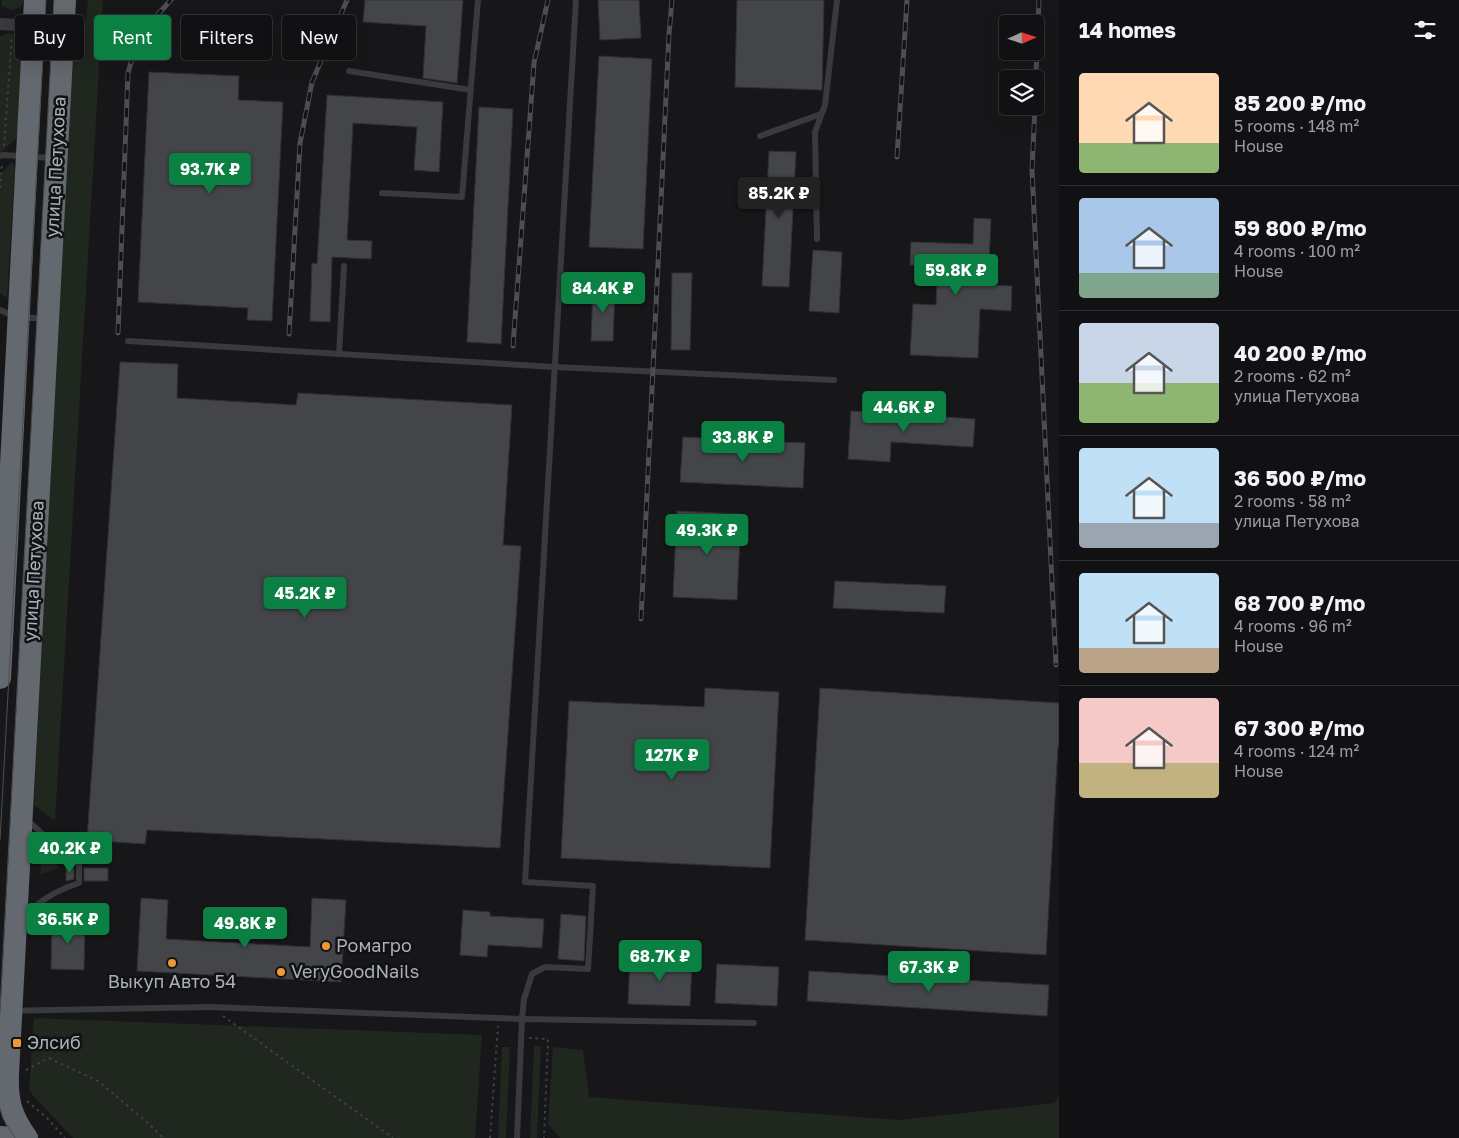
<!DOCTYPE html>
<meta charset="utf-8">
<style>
:root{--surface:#111113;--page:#1e1f21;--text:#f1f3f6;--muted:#9c9da0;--line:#303133;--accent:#0b8043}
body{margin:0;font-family:"Golos Text",sans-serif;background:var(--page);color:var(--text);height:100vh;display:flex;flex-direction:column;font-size:19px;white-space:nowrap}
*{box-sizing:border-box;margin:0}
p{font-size:16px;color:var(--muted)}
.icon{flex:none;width:28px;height:28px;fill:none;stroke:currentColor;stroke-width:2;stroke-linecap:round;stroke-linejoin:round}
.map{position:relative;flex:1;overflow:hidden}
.side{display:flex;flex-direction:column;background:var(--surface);width:400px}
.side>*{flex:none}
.top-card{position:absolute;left:15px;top:15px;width:475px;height:45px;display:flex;gap:10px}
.needle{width:32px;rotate:87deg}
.buttons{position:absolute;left:999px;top:15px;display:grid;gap:10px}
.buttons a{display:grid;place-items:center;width:45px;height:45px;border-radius:5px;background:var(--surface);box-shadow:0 5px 20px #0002,0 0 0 1px var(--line);font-size:25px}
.price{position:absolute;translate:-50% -42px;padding:0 11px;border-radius:5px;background:var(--accent);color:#fff;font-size:16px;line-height:32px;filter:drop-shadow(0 1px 2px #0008)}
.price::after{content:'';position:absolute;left:50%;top:30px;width:15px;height:11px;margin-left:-8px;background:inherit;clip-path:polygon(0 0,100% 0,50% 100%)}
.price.active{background:#222;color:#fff}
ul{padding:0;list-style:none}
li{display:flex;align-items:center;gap:15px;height:125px;padding:0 20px}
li+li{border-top:1px solid var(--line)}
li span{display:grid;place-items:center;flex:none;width:140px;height:100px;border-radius:5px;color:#555}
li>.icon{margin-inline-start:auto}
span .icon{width:60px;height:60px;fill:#fffc;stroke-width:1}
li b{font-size:21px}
h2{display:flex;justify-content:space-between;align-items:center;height:60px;padding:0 20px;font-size:21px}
.pill{padding:0 18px;border-radius:5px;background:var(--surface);box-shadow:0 5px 20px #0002,0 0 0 1px var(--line);font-size:18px;line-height:45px}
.pill.active{background:var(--accent);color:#fff}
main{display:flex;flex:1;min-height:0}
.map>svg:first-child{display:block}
</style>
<main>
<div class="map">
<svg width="1059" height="1138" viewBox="0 0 1059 1138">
<rect width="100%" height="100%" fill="#171719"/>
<g fill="#1f271f">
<path d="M2,0H24L21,7L11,10L2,6Z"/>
<path d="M88,0H103L55,821L34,805L69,41L84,36Z"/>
<path d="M10,33L17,34L23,40L17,138L0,153V36Z"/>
<path d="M12,162L15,167L7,298L0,293V175Z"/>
<path d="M39,849L56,852L58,868L41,874Z"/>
<path d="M34,1018L482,1035L475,1138H73L29,1091Z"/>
<path d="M534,1046H541L537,1138H530Z"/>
<path d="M502,1047H510L506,1138H498Z"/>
<path d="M553,1047L583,1050L589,1097L899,1120L1055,1103L1059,1095V1138H560L548,1124Z"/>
</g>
<g fill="#434549" stroke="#313135">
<path d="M365,0H463L457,83L423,78L426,26L363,22Z"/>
<path d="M598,0H639L641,38L600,40Z"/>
<path d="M737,0H824L822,90L735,87Z"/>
<path d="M599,56L652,59L643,249L589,247Z"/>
<path d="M149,72L239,76L238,100L283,102L272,321L247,320L248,308L138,302Z"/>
<path d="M327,95L443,102L439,172L414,170L417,127L353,123L347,240L372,241L371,259L332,257L330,322L310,321L312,263L317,264Z"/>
<path d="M479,107L513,109L501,344L467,342Z"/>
<path d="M769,151L796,152L789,287L762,286Z"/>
<path d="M974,218L991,219L988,285L1012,286L1011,311L980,309L978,358L910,355L913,304L936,305L938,266L910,265L911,242L973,244Z"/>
<path d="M813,250L842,252L839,313L809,311Z"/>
<path d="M672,273H692L690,350H671Z"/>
<path d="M593,288H615L613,341H591Z"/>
<path d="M120,362L178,364L177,398L296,405L298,393L512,405L503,545L521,546L500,848L147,830L145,844L87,840Z"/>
<path d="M851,411L975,419L973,447L891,442L890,462L848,459Z"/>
<path d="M683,437L805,443L803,488L680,482Z"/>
<path d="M677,511L741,514L737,600L673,597Z"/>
<path d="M835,581L946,586L944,613L833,608Z"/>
<path d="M705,688L779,692L770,868L561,858L569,701L704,707Z"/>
<path d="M820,688L1059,703V746H1058L1046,955L805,940Z"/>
<path d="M66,868H74V879L66,881Z"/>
<rect x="84" y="868" width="24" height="13"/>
<path d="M141,898L168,900L166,939L310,947L312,898L346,900L341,982L137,971Z"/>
<path d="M463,910L490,912V916L544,919L542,948L488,945L487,957L460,955Z"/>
<path d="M561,914L586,916L584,961L558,959Z"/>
<path d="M52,920L85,921L84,970L51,969Z"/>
<path d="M630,959L692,961L690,1006L628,1004Z"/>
<path d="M717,964L779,967L777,1006L715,1003Z"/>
<path d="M809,971L1049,985L1047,1016L807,1001Z"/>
</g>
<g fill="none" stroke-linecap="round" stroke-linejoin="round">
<g stroke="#3e4145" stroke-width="2" stroke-dasharray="2.5 4" stroke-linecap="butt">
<path d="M4,146L12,36"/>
<path d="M0,188L2,163"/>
<path d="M223,1016L393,1138"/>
<path d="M529,1038L548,1039L544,1138"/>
<path d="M26,1070L49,1058L98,1081L148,1123L163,1138"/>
<path d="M27,1101L47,1118L65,1138"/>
<path d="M490,1138L498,1026"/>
</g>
<g stroke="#383a3e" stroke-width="6">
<path d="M349,71L471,90"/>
<path d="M760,136L821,114"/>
<path d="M0,156L3,155L52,158"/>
<path d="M382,193L462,197L478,0"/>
<path d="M817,239L815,132L825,105L837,0"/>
<path d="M0,310L18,318H45"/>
<path d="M128,341L555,367L834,380"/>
<path d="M339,354L344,266"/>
<path d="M24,918C37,901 58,890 79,883V864L57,847L26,819"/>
<path d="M0,1011L210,1007L522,1019L524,999L532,974L545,967L588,969L593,886L525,882L576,0"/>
<path d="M517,1138L522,1019L754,1023"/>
</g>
<path stroke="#383a3e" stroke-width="12" d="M0,24L34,26"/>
<g stroke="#64686f" stroke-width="22">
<path d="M0,678L35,0"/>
<path d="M0,1137L11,1138"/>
<path d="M27,1138C11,1116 7,1101 8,1074L65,0"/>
</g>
<g stroke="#4b4e53" stroke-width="1">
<path d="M0,840L46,0"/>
<path d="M0,1010L54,0"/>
<path d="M0,1108L3,1118L15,1138"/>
</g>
<defs>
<g id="rail">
<path d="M1035,98L1039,0"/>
<path d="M1035,106L1032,170L1056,665"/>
<path d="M897,157L907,0"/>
<path d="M118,333L128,73L136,45L148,25L171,0"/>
<path d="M289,334L300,143L312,82L347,0"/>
<path d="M513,346L534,63L548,0"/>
<path d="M641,619L669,34L672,0"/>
</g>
</defs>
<use href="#rail" stroke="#4b4e53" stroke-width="5"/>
<use href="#rail" stroke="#121214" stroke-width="3" stroke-dasharray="9" stroke-linecap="butt"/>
</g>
<g fill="#ee9939" stroke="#121214" stroke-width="2">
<circle cx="326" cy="946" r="5"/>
<circle cx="172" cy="963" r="5"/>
<circle cx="281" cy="972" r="5"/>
<rect x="12" y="1038" width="10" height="10" rx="2.5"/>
</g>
<g text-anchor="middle" stroke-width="5" stroke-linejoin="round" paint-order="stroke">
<g font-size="18" fill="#a9b0b8" stroke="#121214">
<text transform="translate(56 167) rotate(-87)" y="6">улица Петухова</text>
<text transform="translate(34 571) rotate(-87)" y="6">улица Петухова</text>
</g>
<g font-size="18" fill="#a9b0b8" stroke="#121214" text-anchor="start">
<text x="336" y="952">Ромагро</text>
<text x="291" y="978">VeryGoodNails</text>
<text x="172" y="988" text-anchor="middle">Выкуп Авто 54</text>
<text x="27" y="1049">Элсиб</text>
</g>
</g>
</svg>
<div class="buttons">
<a><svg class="needle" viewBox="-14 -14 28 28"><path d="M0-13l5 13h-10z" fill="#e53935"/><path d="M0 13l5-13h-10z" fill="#9c9da0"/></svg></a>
<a><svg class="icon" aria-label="layers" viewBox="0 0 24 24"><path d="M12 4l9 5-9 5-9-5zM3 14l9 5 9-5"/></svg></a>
</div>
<b class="price" style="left:210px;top:195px">93.7K ₽</b>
<b class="price active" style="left:779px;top:219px">85.2K ₽</b>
<b class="price" style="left:956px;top:296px">59.8K ₽</b>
<b class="price" style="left:603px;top:314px">84.4K ₽</b>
<b class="price" style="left:904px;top:433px">44.6K ₽</b>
<b class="price" style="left:743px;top:463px">33.8K ₽</b>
<b class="price" style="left:707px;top:556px">49.3K ₽</b>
<b class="price" style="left:305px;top:619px">45.2K ₽</b>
<b class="price" style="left:672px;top:781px">127K ₽</b>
<b class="price" style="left:70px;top:874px">40.2K ₽</b>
<b class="price" style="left:68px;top:945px">36.5K ₽</b>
<b class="price" style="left:245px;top:949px">49.8K ₽</b>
<b class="price" style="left:660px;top:982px">68.7K ₽</b>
<b class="price" style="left:929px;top:993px">67.3K ₽</b>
<div class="top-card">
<a class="pill">Buy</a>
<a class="pill active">Rent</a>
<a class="pill">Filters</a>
<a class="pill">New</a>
</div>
</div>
<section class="side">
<h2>14 homes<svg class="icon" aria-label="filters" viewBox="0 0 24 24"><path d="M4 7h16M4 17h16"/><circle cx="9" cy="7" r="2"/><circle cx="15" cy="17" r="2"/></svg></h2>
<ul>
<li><span style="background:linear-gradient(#ffd9b3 70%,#8fb573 0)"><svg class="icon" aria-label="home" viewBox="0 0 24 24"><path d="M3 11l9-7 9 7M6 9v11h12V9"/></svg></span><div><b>85 200 ₽/mo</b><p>5 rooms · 148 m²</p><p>House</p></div></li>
<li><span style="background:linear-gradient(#a9c7e8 75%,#7fa58c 0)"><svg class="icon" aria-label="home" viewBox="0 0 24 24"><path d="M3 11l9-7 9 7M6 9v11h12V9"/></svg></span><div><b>59 800 ₽/mo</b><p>4 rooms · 100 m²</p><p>House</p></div></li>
<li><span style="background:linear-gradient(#c9d6e8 60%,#8fb573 0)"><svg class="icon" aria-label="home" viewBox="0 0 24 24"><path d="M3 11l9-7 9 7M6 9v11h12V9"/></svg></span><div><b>40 200 ₽/mo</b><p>2 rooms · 62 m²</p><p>улица Петухова</p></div></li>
<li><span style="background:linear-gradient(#bfe0f5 75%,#9aa5b1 0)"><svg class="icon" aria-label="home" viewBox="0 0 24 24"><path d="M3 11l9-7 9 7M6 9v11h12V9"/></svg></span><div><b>36 500 ₽/mo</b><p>2 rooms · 58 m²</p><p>улица Петухова</p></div></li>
<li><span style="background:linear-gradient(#bfe0f5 75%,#b9a48a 0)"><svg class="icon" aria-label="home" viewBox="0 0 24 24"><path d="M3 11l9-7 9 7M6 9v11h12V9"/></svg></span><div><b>68 700 ₽/mo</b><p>4 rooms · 96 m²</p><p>House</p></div></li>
<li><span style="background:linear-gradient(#f6c9c9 65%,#c2b280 0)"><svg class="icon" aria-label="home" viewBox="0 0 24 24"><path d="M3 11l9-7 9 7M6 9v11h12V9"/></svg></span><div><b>67 300 ₽/mo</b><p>4 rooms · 124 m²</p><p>House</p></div></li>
</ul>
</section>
</main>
